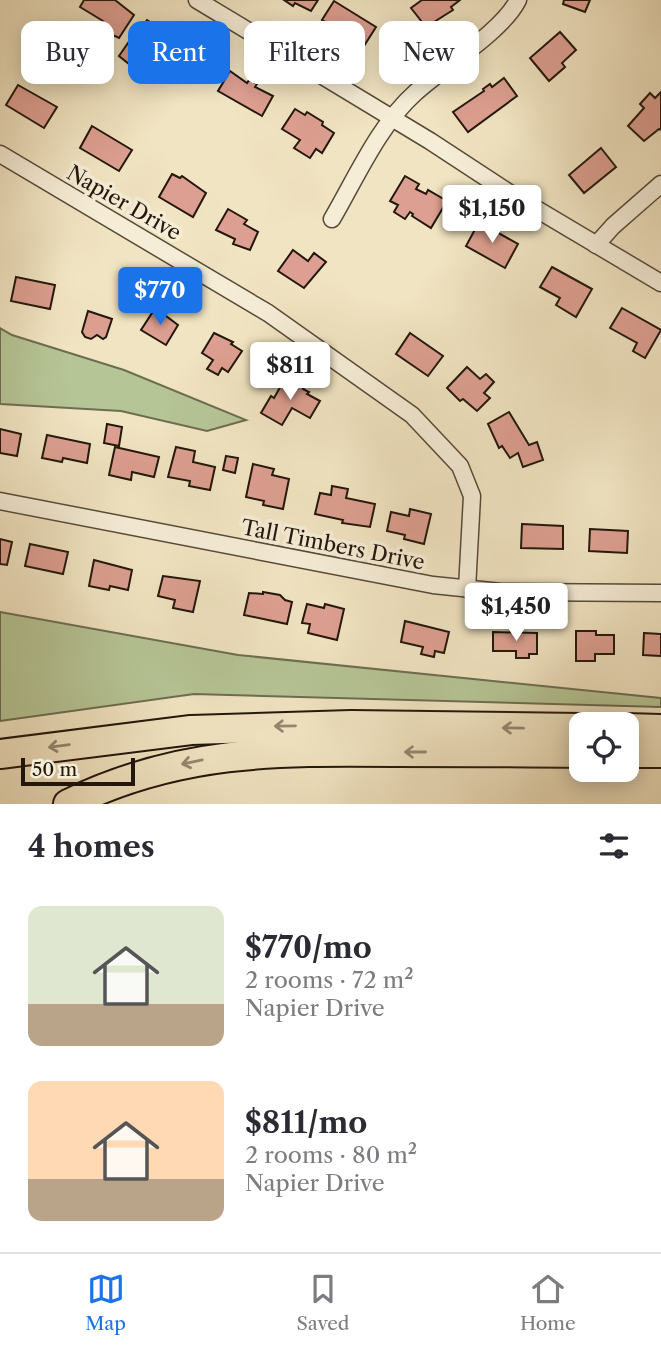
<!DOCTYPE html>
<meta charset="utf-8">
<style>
:root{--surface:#fff;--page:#f2f2f3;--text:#2b2b33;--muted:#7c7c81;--line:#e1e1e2;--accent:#1a73e8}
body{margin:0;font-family:"Libre Caslon Text",serif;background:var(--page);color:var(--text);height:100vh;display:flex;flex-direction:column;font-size:26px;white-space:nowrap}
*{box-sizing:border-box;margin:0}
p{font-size:23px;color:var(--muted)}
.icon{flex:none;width:38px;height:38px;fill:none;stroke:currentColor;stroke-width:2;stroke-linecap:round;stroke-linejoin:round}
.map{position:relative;height:804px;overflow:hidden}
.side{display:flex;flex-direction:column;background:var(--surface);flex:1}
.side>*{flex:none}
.hud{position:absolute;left:21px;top:21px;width:620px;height:63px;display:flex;gap:14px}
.fabs{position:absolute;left:569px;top:712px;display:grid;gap:14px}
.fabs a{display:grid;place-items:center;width:70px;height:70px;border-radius:14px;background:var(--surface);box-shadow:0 4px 18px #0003;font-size:35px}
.scale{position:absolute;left:21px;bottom:18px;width:114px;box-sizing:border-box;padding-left:7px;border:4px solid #23170b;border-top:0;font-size:19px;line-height:24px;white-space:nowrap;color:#23170b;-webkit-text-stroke:5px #f6edd7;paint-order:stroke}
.price{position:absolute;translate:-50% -60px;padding:0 16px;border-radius:7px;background:#fff;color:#222;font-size:23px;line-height:46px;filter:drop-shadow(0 2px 4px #0008)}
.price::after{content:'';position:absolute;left:50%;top:42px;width:21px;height:16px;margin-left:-10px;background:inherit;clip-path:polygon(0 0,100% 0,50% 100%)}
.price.on{background:var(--accent);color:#fff}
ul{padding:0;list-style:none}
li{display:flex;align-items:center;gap:21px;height:175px;padding:0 28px}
li span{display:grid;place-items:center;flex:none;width:196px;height:140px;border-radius:14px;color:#555}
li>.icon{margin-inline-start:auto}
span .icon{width:84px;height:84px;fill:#fffc;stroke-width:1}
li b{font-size:30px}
h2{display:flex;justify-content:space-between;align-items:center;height:84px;padding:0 28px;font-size:30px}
.pill{padding:0 24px;border-radius:14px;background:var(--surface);box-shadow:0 4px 18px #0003;font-size:24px;line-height:63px}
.pill.on{background:var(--accent);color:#fff}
.tabs{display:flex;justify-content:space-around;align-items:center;height:98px;border-top:2px solid var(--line);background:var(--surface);font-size:19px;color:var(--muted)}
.tabs a{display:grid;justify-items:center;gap:4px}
.tabs .on{color:var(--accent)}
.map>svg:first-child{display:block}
</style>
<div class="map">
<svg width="661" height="804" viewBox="0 0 661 804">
<rect width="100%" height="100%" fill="#f1e4c2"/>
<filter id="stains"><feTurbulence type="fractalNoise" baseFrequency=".00286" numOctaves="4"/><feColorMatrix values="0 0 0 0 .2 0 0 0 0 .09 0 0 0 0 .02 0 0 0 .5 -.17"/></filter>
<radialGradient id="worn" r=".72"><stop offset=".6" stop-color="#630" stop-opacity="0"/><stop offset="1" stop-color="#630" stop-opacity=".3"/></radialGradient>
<g fill="#b6c596" stroke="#6c6e50" stroke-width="2">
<path d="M0,328L12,335L124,370L246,420L207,431L121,411L0,404Z"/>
<path d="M0,612L238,655L661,698V707L194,694L0,721Z"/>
</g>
<g fill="#dd9f91" stroke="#23170b" stroke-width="2">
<path d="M84,0H115L134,15L119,38L98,28L103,21L80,7Z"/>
<path d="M284,0H318L311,11L295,3L293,6Z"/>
<path d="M422,0H460L451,7L453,10L426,27L411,8Z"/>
<path d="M564,0H590L585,12L563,4Z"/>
<path d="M334,1L376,27L364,46L331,28L332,26L322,20Z"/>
<path d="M147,20L182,42L167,63L162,59L157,65L146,58L150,52L133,40Z"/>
<path d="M560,32L576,50L562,63L565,67L549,81L530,58Z"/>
<path d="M128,43L138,51L129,64L119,56Z"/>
<path d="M230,71L247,83L249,80L257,84L255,87L273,96L262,116L218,91Z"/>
<path d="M504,78L517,96L468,132L453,112L484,91L483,89L490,84L492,87Z"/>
<path d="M18,85L57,107L44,128L6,105Z"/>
<path d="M661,92V130L659,129L644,141L628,126L644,108L640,104L650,93L655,98Z"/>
<path d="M295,109L305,115L307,112L323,122L322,125L334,133L322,153L316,149L310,158L294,148L300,140L282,129Z"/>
<path d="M92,126L132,150L119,171L80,148Z"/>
<path d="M601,148L616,167L584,193L569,175Z"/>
<path d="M172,174L180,178L182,176L206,193L193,217L159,197Z"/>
<path d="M405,176L419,184L416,189L426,194L428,190L447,201L431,228L412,216L413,214L410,212L405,219L394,212L398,205L390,201Z"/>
<path d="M228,209L247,220L244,224L258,232L250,250L233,244L235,239L216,230Z"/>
<path d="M479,222L518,244L505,268L466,246Z"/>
<path d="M293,250L308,261L314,253L326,262L304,288L278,271Z"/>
<path d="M552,267L592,289L576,317L556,305L560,298L540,287Z"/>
<path d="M16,277L55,285L50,309L11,301Z"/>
<path d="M622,308L661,330L645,358L633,351L637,343L610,328Z"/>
<path d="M154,310L161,315L162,313L178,325L166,345L141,330Z"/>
<path d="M88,311L112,319L106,337L103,339L97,335L91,339L85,337L82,332Z"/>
<path d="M214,333L233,342L231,344L242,351L228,372L222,368L218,375L207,369L213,360L202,353Z"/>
<path d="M410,333L443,356L428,376L396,354Z"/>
<path d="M467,367L480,379L486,374L494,382L484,393L490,398L477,411L463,399L460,401L447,388Z"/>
<path d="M287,375L304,387L303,389L309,392L307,394L320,401L310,418L292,408L282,425L261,413L271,396L274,398Z"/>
<path d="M509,412L529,445L537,442L543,460L523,467L518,453L510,458L502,446L499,448L488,424Z"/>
<path d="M107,424L122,427L119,446L104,443Z"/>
<path d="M0,429L21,434L17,456L0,453Z"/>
<path d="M47,435L90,444L87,463L63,458L62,462L42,458Z"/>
<path d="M115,447L159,457L154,477L132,472L131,480L109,475Z"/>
<path d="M176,447L195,451L193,462L215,467L210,490L189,486L190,481L168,477Z"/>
<path d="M226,456L238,458L235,473L223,470Z"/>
<path d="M253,464L274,469L272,475L289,479L283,509L263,505L264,501L246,497Z"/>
<path d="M332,486L348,489L346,498L375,504L370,527L342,523L343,520L315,514L320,493L331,495Z"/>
<path d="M410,509L431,514L424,544L404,539L405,535L387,531L391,512L409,516Z"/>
<path d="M522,524L563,526V549L521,548Z"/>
<path d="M590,529L628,531L627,553L589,551Z"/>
<path d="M0,539L12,542L7,565L0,564Z"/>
<path d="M30,544L68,552L63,574L25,566Z"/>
<path d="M94,560L132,570L128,590L110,586L109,590L89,586Z"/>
<path d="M163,576L200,581L193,612L173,608L175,600L158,596Z"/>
<path d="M263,592L280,595L285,600L292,602L287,624L244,615L249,593L263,594Z"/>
<path d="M307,604L324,608L325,604L344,609L337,640L308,633L310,624L302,623Z"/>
<path d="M405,621L449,632L444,653L435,651L434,657L421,654L423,647L401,642Z"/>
<path d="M576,631H596V635H614V654H595V661H576Z"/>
<path d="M493,632L537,633V654H529V658H516V651H493Z"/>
<path d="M644,633L661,634V656L643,655Z"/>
</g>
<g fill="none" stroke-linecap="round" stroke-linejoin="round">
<defs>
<g id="minor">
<path d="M197,0L430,141L511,194L661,283"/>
<path d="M0,154L268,313L412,415L460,466L472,496L467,589"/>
<path d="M332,219C356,178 379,125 415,93C443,67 502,32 518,0"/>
<path d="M596,245L613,226L661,184"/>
<path d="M0,501L433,585L501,592L661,593"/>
</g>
<g id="motorway">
<path d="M626,728L661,729"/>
<path d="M626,753H661"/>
<path d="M0,754L191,730L351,725L581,728"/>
<path d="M68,804C178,750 276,751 395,752C457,752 519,752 581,753"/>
</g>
</defs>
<use href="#minor" stroke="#564a39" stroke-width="19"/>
<use href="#motorway" stroke="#23170b" stroke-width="32"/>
<use href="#minor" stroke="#f6edd7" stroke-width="16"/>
<use href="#motorway" stroke="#f1e4c2" stroke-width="28"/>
</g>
<defs><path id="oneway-shaft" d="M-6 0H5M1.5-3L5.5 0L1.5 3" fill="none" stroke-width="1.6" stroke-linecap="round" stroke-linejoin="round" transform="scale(1.75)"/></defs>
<g stroke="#948870">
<use href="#oneway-shaft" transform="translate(285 726) rotate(179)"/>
<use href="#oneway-shaft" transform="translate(513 728) rotate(-179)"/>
<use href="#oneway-shaft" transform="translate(59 746) rotate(172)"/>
<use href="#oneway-shaft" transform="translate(415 752) rotate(-180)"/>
<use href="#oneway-shaft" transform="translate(192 762) rotate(168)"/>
</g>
<g text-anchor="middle" stroke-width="7" stroke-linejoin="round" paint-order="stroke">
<g font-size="21" fill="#23170b" stroke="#f6edd7">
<text transform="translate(124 203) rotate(30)" y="7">Napier Drive</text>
<text transform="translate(333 545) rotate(11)" y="7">Tall Timbers Drive</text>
</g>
</g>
<rect width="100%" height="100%" filter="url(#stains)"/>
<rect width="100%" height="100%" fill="url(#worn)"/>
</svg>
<div class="fabs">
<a><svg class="icon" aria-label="locate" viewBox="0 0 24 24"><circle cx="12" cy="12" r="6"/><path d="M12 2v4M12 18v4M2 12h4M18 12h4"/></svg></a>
</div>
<div class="scale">50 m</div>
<b class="price" style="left:492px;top:245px">$1,150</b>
<b class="price on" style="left:160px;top:327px">$770</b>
<b class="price" style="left:290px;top:402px">$811</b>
<b class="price" style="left:516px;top:643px">$1,450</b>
<div class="hud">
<a class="pill">Buy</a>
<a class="pill on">Rent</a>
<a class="pill">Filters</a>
<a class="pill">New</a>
</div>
</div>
<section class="side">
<h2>4 homes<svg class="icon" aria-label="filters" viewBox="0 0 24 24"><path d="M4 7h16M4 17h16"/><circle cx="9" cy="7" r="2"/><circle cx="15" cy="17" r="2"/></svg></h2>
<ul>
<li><span style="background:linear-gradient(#dfe7d0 70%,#b9a48a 0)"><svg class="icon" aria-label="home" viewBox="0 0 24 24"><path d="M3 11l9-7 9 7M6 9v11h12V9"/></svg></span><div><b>$770/mo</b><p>2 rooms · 72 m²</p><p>Napier Drive</p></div></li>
<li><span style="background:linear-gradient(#ffd9b3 70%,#b9a48a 0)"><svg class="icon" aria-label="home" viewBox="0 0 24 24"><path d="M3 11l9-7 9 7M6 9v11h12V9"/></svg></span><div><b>$811/mo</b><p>2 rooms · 80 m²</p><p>Napier Drive</p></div></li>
</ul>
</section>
<nav class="tabs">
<a class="on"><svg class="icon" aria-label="map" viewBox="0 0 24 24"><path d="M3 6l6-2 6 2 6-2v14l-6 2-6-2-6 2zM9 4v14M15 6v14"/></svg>Map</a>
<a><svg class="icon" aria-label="saved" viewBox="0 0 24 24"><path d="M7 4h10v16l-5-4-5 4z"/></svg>Saved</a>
<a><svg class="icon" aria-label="home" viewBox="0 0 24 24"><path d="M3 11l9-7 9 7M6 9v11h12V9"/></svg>Home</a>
</nav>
